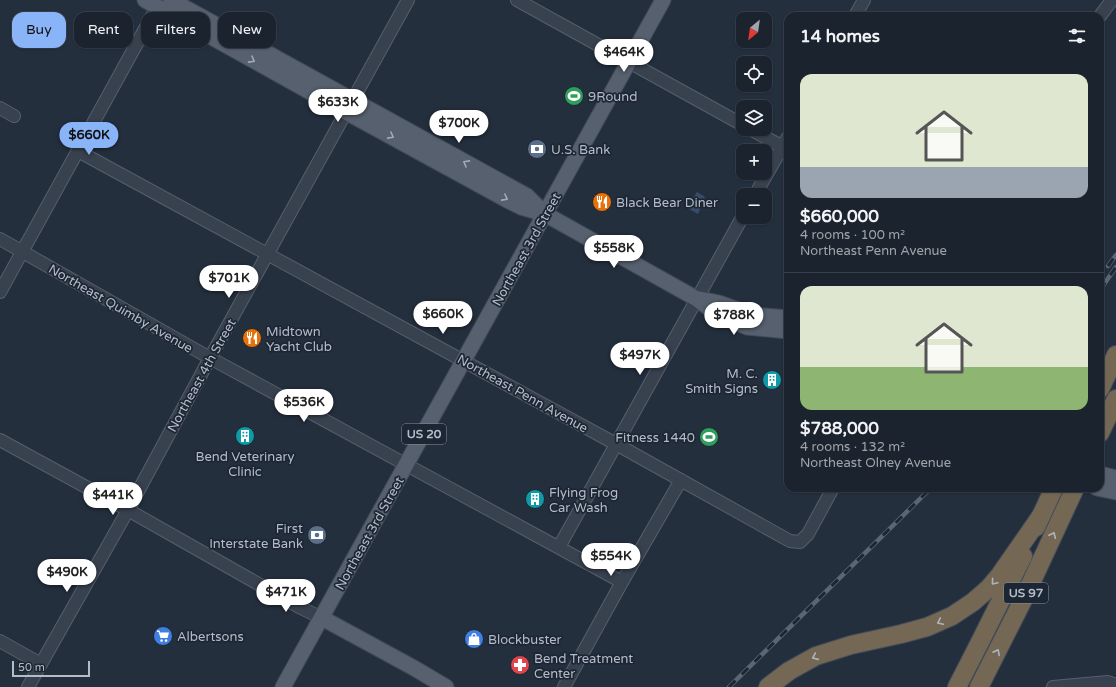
<!DOCTYPE html>
<meta charset="utf-8">
<style>
:root{--surface:#1b232e;--page:#282f3a;--text:#f1f3f6;--muted:#a0a4aa;--line:#39404a;--accent:#8ab4f8}
body{margin:0;font-family:"Varela Round",sans-serif;background:var(--page);color:var(--text);height:100vh;display:flex;flex-direction:column;font-size:15px;white-space:nowrap}
*{box-sizing:border-box;margin:0}
p{font-size:13px;color:var(--muted)}
.icon{flex:none;width:22px;height:22px;fill:none;stroke:currentColor;stroke-width:2;stroke-linecap:round;stroke-linejoin:round}
.map{position:relative;flex:1;overflow:hidden}
.panel{position:absolute;left:784px;top:12px;width:320px;height:480px;display:flex;flex-direction:column;background:var(--surface);border-radius:12px;box-shadow:0 1px 3px #0004,0 0 0 1px var(--line)}
.panel>*{flex:none}
.top-card{position:absolute;left:12px;top:12px;width:380px;height:36px;display:flex;gap:8px}
.needle{width:26px;rotate:209deg}
.controls{position:absolute;left:736px;top:12px;display:grid;gap:8px}
.controls a{display:grid;place-items:center;width:36px;height:36px;border-radius:8px;background:var(--surface);box-shadow:0 1px 3px #0004,0 0 0 1px var(--line);font-size:20px}
.scale{position:absolute;left:12px;bottom:10px;width:78px;box-sizing:border-box;padding-left:4px;border:2px solid #b4bcc9;border-top:0;font-size:11px;line-height:14px;white-space:nowrap;color:#b4bcc9;-webkit-text-stroke:3px #1d2633;paint-order:stroke}
.price{position:absolute;translate:-50% -34px;padding:0 9px;border-radius:14px;background:#fff;color:#222;font-size:13px;line-height:26px;filter:drop-shadow(0 1px 2px #0008)}
.price::after{content:'';position:absolute;left:50%;top:24px;width:12px;height:9px;margin-left:-6px;background:inherit;clip-path:polygon(0 0,100% 0,50% 100%)}
.price.active{background:var(--accent);color:#111}
ul{padding:0;list-style:none}
li{display:grid;align-content:center;gap:8px;height:212px;padding:0 16px}
li+li{border-top:1px solid var(--line)}
li span{display:grid;place-items:center;height:124px;border-radius:12px;color:#555}
li>.icon{margin-inline-start:auto}
span .icon{width:72px;height:72px;fill:#fffc;stroke-width:1}
li b{font-size:17px}
h2{display:flex;justify-content:space-between;align-items:center;height:48px;padding:0 16px;font-size:17px}
.chip{padding:0 14px;border-radius:12px;background:var(--surface);box-shadow:0 1px 3px #0004,0 0 0 1px var(--line);font-size:14px;line-height:36px}
.chip.active{background:var(--accent);color:#111}
.map>svg:first-child{display:block}
</style>
<div class="map">
<svg width="1116" height="687" viewBox="0 0 1116 687">
<rect width="100%" height="100%" fill="#242f3e"/>
<path fill="#394c67" d="M697,192L705,197L698,214L687,208Z"/>
<g fill="none" stroke-linecap="round" stroke-linejoin="round">
<defs>
<g id="minor">
<path d="M517,0L743,125"/>
<path d="M855,16L864,0"/>
<path d="M1100,16L1112,0"/>
<path d="M0,108L14,116"/>
<path d="M750,129L783,147"/>
<path d="M78,151L616,444L790,541L800,542L808,534L833,488"/>
<path d="M755,195L788,137"/>
<path d="M0,239L210,358L622,582"/>
<path d="M0,292L157,7"/>
<path d="M0,440L128,510L299,607L322,618"/>
<path d="M559,547L743,216"/>
<path d="M0,641L41,664"/>
<path d="M28,687L128,510L210,358L408,0"/>
<path d="M564,687L622,582L681,480"/>
<path d="M1053,687L1108,682L1116,685"/>
</g>
<g id="major">
<path d="M145,0L346,112L507,200L521,207L545,214L697,299L718,315L747,327L788,331"/>
<path d="M171,0L527,196L543,212"/>
<path d="M700,299L719,303L753,315L788,318"/>
<path d="M1100,474L1116,478"/>
<path d="M1097,488L1116,492"/>
<path d="M322,618L414,668L446,687"/>
<path d="M283,687L663,0"/>
</g>
<g id="highway">
<path d="M1100,389L1116,355"/>
<path d="M1100,433L1116,399"/>
<path d="M1036,527L1054,488"/>
<path d="M768,687L789,671L816,656L851,645L901,634L927,627L952,616L973,602L989,588L1000,575L1041,516"/>
<path d="M957,687L980,642L1023,556"/>
<path d="M979,687L1024,598L1075,488"/>
</g>
</defs>
<use href="#minor" stroke="#565f6c" stroke-width="14"/>
<use href="#major" stroke="#414a57" stroke-width="17"/>
<use href="#highway" stroke="#434c59" stroke-width="20"/>
<use href="#minor" stroke="#38414e" stroke-width="12"/>
<use href="#major" stroke="#56606e" stroke-width="15"/>
<use href="#highway" stroke="#746855" stroke-width="18"/>
<defs>
<g id="rail">
<path d="M1108,266L1116,255"/>
<path d="M1100,290L1116,267"/>
<path d="M729,687L931,488"/>
</g>
</defs>
<use href="#rail" stroke="#5a6575" stroke-width="4.5"/>
<use href="#rail" stroke="#1d2633" stroke-width="3" stroke-dasharray="9" stroke-linecap="butt"/>
</g>
<defs><path id="oneway-chevron" d="M-2-3.5L2.5 0L-2 3.5" fill="none" stroke-width="1.6" stroke-linecap="round" stroke-linejoin="round"/></defs>
<g stroke="#a1aab7">
<use href="#oneway-chevron" transform="translate(252 60) rotate(29)"/>
<use href="#oneway-chevron" transform="translate(391 136) rotate(28)"/>
<use href="#oneway-chevron" transform="translate(466 163) rotate(-151)"/>
<use href="#oneway-chevron" transform="translate(505 198) rotate(28)"/>
</g>
<g stroke="#aeb4bd">
<use href="#oneway-chevron" transform="translate(1053 535) rotate(-65)"/>
<use href="#oneway-chevron" transform="translate(994 582) rotate(130)"/>
<use href="#oneway-chevron" transform="translate(940 622) rotate(155)"/>
<use href="#oneway-chevron" transform="translate(997 652) rotate(-63)"/>
<use href="#oneway-chevron" transform="translate(815 657) rotate(156)"/>
</g>
<defs>
<symbol id="stadium-disc" viewBox="-11 -11 22 22"><circle r="9.5" fill="#2e9e5b" stroke="#1d2633"/><path d="M0-5a6.5 5 0 1 0 0 10a6.5 5 0 1 0 0-10ZM-3.5-1.8h7v3.6h-7Z" fill="#fff"/></symbol>
<symbol id="bank-disc" viewBox="-11 -11 22 22"><circle r="9.5" fill="#5c6f8a" stroke="#1d2633"/><path d="M-6-4H6V4H-6ZM0-2.3a2.3 2.3 0 1 0 0 4.6a2.3 2.3 0 1 0 0-4.6Z" fill="#fff"/></symbol>
<symbol id="restaurant-disc" viewBox="-11 -11 22 22"><circle r="9.5" fill="#e8710a" stroke="#1d2633"/><path d="M-5-6h1v4h1v-4h1v4h1v-4h1v5L-1.5 .5V6h-2V.5L-5-1ZM5-6V6H3V1.5H1.5Q1.5-4 5-6Z" fill="#fff"/></symbol>
<symbol id="building-disc" viewBox="-11 -11 22 22"><circle r="9.5" fill="#0f9aa8" stroke="#1d2633"/><path d="M-4-6H4V6H1V3H-1V6H-4ZM-2.5-4.3h1.7v1.8h-1.7ZM.8-4.3h1.7v1.8H.8ZM-2.5-1h1.7V.8h-1.7ZM.8-1h1.7V.8H.8Z" fill="#fff"/></symbol>
<symbol id="supermarket-disc" viewBox="-11 -11 22 22"><circle r="9.5" fill="#3f7fe0" stroke="#1d2633"/><path d="M-6-5.5h2.5l.6 2H6L4.5 2H-2.5L-4.4-4H-6ZM-1.5 3.2a1.3 1.3 0 1 0 .1 0ZM3 3.2a1.3 1.3 0 1 0 .1 0Z" fill="#fff"/></symbol>
<symbol id="shop-disc" viewBox="-11 -11 22 22"><circle r="9.5" fill="#3f7fe0" stroke="#1d2633"/><path d="M-5-2.5h2.3a2.7 3.5 0 0 1 5.4 0H5L5.5 6h-11ZM-1.5-2.5h3a1.5 2.3 0 0 0-3 0Z" fill="#fff"/></symbol>
<symbol id="pharmacy-disc" viewBox="-11 -11 22 22"><circle r="9.5" fill="#e0444e" stroke="#1d2633"/><path d="M-2-6h4v4h4v4h-4v4h-4v-4h-4v-4h4Z" fill="#fff"/></symbol>
</defs>
<g fill-rule="evenodd">
<use href="#stadium-disc" x="563" y="85" width="22" height="22"/>
<use href="#bank-disc" x="526" y="138" width="22" height="22"/>
<use href="#restaurant-disc" x="591" y="191" width="22" height="22"/>
<use href="#restaurant-disc" x="241" y="327" width="22" height="22"/>
<use href="#building-disc" x="761" y="369" width="22" height="22"/>
<use href="#building-disc" x="234" y="425" width="22" height="22"/>
<use href="#stadium-disc" x="698" y="426" width="22" height="22"/>
<use href="#building-disc" x="524" y="488" width="22" height="22"/>
<use href="#bank-disc" x="306" y="524" width="22" height="22"/>
<use href="#supermarket-disc" x="152" y="625" width="22" height="22"/>
<use href="#shop-disc" x="463" y="628" width="22" height="22"/>
<use href="#pharmacy-disc" x="509" y="654" width="22" height="22"/>
</g>
<g text-anchor="middle" stroke-width="3.5" stroke-linejoin="round" paint-order="stroke">
<g fill="#1d2633" stroke="#878f9c" stroke-width="1">
<rect x="402" y="424" width="44" height="20" rx="3"/>
<rect x="1004" y="583" width="44" height="20" rx="3"/>
</g>
<g font-size="12" font-weight="bold" fill="#b4bcc9">
<text x="424" y="438">US 20</text>
<text x="1026" y="597">US 97</text>
</g>
<g font-size="13" fill="#b4bcc9" stroke="#1d2633" text-anchor="start">
<text x="588" y="101">9Round</text>
<text x="551" y="154">U.S. Bank</text>
<text x="616" y="207">Black Bear Diner</text>
<text x="266" y="336">Midtown<tspan x="266" dy="15">Yacht Club</tspan></text>
<text x="758" y="378" text-anchor="end">M. C.<tspan x="758" dy="15">Smith Signs</tspan></text>
<text x="695" y="442" text-anchor="end">Fitness 1440</text>
<text x="245" y="461" text-anchor="middle">Bend Veterinary<tspan x="245" dy="15">Clinic</tspan></text>
<text x="549" y="497">Flying Frog<tspan x="549" dy="15">Car Wash</tspan></text>
<text x="303" y="533" text-anchor="end">First<tspan x="303" dy="15">Interstate Bank</tspan></text>
<text x="177" y="641">Albertsons</text>
<text x="488" y="644">Blockbuster</text>
<text x="534" y="663">Bend Treatment<tspan x="534" dy="15">Center</tspan></text>
</g>
<g font-size="13" fill="#b4bcc9" stroke="#1d2633">
<text transform="translate(526 249) rotate(-61)" y="5">Northeast 3rd Street</text>
<text transform="translate(121 308) rotate(30)" y="5">Northeast Quimby Avenue</text>
<text transform="translate(201 375) rotate(-61)" y="5">Northeast 4th Street</text>
<text transform="translate(523 393) rotate(29)" y="5">Northeast Penn Avenue</text>
<text transform="translate(369 533) rotate(-61)" y="5">Northeast 3rd Street</text>
</g>
</g>
</svg>
<div class="controls">
<a><svg class="needle" viewBox="-14 -14 28 28"><path d="M0-13l5 13h-10z" fill="#e53935"/><path d="M0 13l5-13h-10z" fill="#a0a4aa"/></svg></a>
<a><svg class="icon" aria-label="locate" viewBox="0 0 24 24"><circle cx="12" cy="12" r="6"/><path d="M12 2v4M12 18v4M2 12h4M18 12h4"/></svg></a>
<a><svg class="icon" aria-label="layers" viewBox="0 0 24 24"><path d="M12 4l9 5-9 5-9-5zM3 14l9 5 9-5"/></svg></a>
<a>+</a>
<a>−</a>
</div>
<div class="scale">50 m</div>
<b class="price" style="left:624px;top:73px">$464K</b>
<b class="price" style="left:338px;top:123px">$633K</b>
<b class="price" style="left:459px;top:144px">$700K</b>
<b class="price active" style="left:89px;top:156px">$660K</b>
<b class="price" style="left:614px;top:269px">$558K</b>
<b class="price" style="left:229px;top:299px">$701K</b>
<b class="price" style="left:443px;top:335px">$660K</b>
<b class="price" style="left:734px;top:336px">$788K</b>
<b class="price" style="left:640px;top:376px">$497K</b>
<b class="price" style="left:304px;top:423px">$536K</b>
<b class="price" style="left:113px;top:516px">$441K</b>
<b class="price" style="left:611px;top:577px">$554K</b>
<b class="price" style="left:67px;top:593px">$490K</b>
<b class="price" style="left:286px;top:613px">$471K</b>
<div class="top-card">
<a class="chip active">Buy</a>
<a class="chip">Rent</a>
<a class="chip">Filters</a>
<a class="chip">New</a>
</div>
<section class="panel">
<h2>14 homes<svg class="icon" aria-label="filters" viewBox="0 0 24 24"><path d="M4 7h16M4 17h16"/><circle cx="9" cy="7" r="2"/><circle cx="15" cy="17" r="2"/></svg></h2>
<ul>
<li><span style="background:linear-gradient(#dfe7d0 75%,#9aa5b1 0)"><svg class="icon" aria-label="home" viewBox="0 0 24 24"><path d="M3 11l9-7 9 7M6 9v11h12V9"/></svg></span><div><b>$660,000</b><p>4 rooms · 100 m²</p><p>Northeast Penn Avenue</p></div></li>
<li><span style="background:linear-gradient(#dfe7d0 65%,#8fb573 0)"><svg class="icon" aria-label="home" viewBox="0 0 24 24"><path d="M3 11l9-7 9 7M6 9v11h12V9"/></svg></span><div><b>$788,000</b><p>4 rooms · 132 m²</p><p>Northeast Olney Avenue</p></div></li>
</ul>
</section>
</div>
